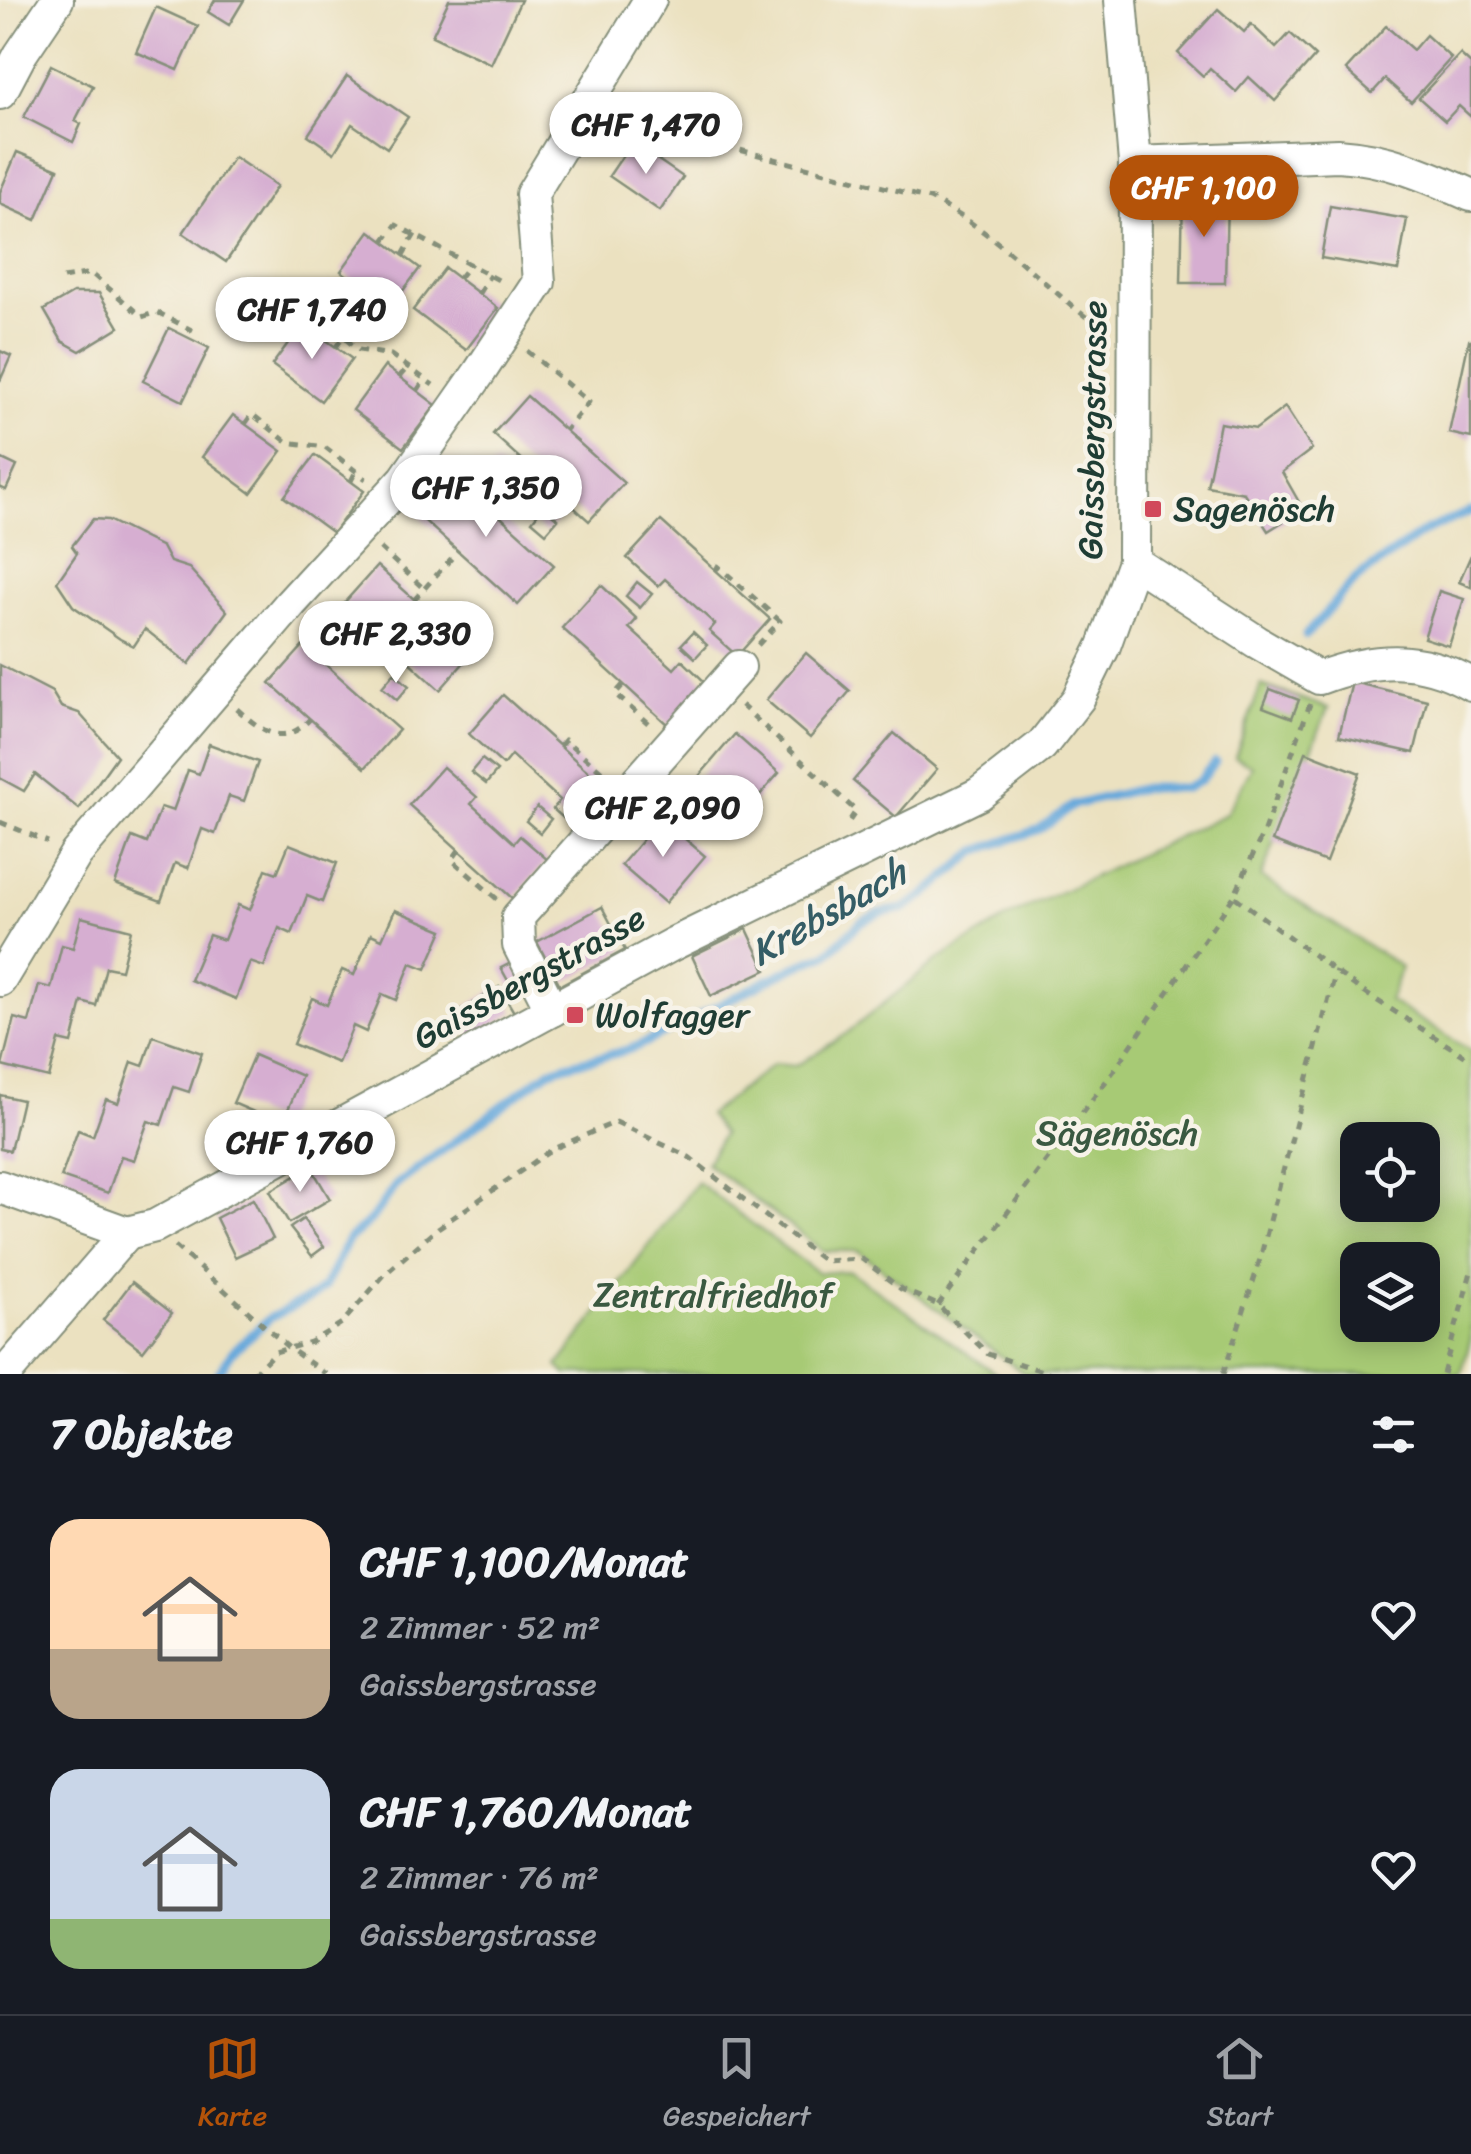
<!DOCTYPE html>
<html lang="de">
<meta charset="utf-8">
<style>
:root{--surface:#171b24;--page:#20242c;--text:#f1f3f6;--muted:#9ea1a6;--line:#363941;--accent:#b45309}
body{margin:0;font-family:Sriracha,sans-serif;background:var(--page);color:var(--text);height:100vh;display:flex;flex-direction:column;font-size:38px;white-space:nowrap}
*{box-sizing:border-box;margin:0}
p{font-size:32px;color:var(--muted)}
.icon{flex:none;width:55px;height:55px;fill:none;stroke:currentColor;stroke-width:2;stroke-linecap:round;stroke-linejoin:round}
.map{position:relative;height:1374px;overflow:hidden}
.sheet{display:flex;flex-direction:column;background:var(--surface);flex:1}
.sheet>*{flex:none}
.tools{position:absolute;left:1340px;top:1122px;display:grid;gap:20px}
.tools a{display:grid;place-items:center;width:100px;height:100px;border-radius:20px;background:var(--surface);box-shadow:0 5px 25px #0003;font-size:50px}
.price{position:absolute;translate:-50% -85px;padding:0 22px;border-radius:35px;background:#fff;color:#222;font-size:32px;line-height:65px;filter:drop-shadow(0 2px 5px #0008)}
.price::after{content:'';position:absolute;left:50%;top:60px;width:30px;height:22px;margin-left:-15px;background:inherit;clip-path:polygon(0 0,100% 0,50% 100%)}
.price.current{background:var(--accent);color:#fff}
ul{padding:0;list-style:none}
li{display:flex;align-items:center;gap:30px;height:250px;padding:0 50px}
li span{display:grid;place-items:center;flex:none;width:280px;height:200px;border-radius:30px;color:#555}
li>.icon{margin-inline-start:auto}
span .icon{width:120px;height:120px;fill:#fffc;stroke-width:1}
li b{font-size:42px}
h2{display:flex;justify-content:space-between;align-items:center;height:120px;padding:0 50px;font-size:42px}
.menu{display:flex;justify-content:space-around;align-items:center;height:140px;border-top:2px solid var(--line);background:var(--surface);font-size:28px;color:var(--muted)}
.menu a{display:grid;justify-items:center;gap:5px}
.menu .current{color:var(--accent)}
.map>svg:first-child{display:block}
</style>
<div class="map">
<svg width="1471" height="1374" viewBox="0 0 1471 1374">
<rect width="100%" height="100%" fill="#f7f3e8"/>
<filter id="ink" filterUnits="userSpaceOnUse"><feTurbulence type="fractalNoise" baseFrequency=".01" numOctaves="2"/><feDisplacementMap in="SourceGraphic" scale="20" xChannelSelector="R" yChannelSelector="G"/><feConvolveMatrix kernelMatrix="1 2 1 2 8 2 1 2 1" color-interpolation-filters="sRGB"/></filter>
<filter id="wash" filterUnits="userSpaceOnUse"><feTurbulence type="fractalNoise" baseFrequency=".0048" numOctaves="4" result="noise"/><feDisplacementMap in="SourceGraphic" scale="40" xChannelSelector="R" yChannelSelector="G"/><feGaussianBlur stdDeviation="2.25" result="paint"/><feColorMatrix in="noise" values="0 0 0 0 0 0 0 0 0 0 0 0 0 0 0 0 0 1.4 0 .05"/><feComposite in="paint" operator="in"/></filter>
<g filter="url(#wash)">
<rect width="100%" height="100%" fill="#ebe1c0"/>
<g fill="#a7ca74" stroke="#638454" stroke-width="2.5" fill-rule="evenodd">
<path d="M1261,685L1328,708L1261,877L1401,967L1389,1001L1471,1051V1338L1461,1374H1025L858,1251H823L706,1163L723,1134L708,1115L774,1064L796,1066L847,1033L938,960L1014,914L1226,814L1252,766L1235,757ZM1358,1140H1422V1205H1358ZM1358,1260H1422V1325H1358Z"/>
<path d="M697,1182L818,1273L849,1271L997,1374H566L558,1366Z"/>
</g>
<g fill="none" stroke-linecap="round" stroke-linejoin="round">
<g stroke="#68a9db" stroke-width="9">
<path d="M1306,635L1356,579L1425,531L1471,511"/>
<path d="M218,1374L232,1352L270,1318L313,1296L324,1287L348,1240L371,1220L396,1185L549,1071C578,1059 609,1058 638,1046L794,967L827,954L861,922L880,913L903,909L925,895L977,851L1040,829L1074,805L1143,788H1186L1199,781L1215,762"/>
</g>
</g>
<g id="blocks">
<g fill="#d6aed1">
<path d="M215,0H244L229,25L208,12Z"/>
<path d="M449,0H521L491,64L432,36Z"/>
<path d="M156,7L198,26L178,70L136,52Z"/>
<path d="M1218,9L1244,32L1251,24L1276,48L1290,33L1315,56L1275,101L1249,77L1236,92L1210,68L1203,76L1178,53Z"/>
<path d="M1386,26L1413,50L1426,35L1451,58L1411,102L1385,79L1372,93L1346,70Z"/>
<path d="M1460,54L1471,64V117L1459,106L1445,121L1419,98Z"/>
<path d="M51,65L93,86L75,121L81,124L73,142L24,117Z"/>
<path d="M347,76L408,117L387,148L352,124L334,153L308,135Z"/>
<path d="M632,142L683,177L660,211L609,176Z"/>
<path d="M17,152L58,169L36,220L0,204V192Z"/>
<path d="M234,157L277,186L226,262L183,233Z"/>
<path d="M1183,197L1227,198L1225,283H1181Z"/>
<path d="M1330,206L1407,219L1398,271L1321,258Z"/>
<path d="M370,231L420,268L390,308L341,271Z"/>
<path d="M445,268L498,308L466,350L413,310Z"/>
<path d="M73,293H99L119,327L80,351L62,341L44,310Z"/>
<path d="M303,323L352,359L321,401L272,365Z"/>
<path d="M169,328L209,348L183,401L143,381Z"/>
<path d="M1469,340H1471V438L1449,433Z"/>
<path d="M0,351L11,356L0,381Z"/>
<path d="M385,366L436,405L403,448L353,410Z"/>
<path d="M527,396L624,483L589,521L493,434Z"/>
<path d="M1285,407L1312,449L1282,472L1303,509L1268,531L1244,493L1207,486L1220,423L1256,429Z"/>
<path d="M233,415L282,451L251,493L202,457Z"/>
<path d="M315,455L364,491L333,533L284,497Z"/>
<path d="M0,458L17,466L6,490L0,487Z"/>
<path d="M495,463L509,475L498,489L484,477Z"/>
<path d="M454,475L554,565L518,605L418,515Z"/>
<path d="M543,507L558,519L546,533L532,521Z"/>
<path d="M93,519L108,520L162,547L170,562L189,568L227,611L189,664L145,629L134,646L120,639L73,606L57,582L77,553L72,546Z"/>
<path d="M661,521L770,619L737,656L709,631L715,624L665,579L658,586L627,558Z"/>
<path d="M1471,555V587L1459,582Z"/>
<path d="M377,566L473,652L440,690L344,603Z"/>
<path d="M637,582L652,594L640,608L626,596Z"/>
<path d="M601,585L637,619L629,628L674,669L682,660L707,684L669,726L562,628Z"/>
<path d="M1439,591L1464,599L1449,646L1424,638Z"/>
<path d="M344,632L358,645L348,656L333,642Z"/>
<path d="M693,632L707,645L695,658L681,645Z"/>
<path d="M304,645L399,730L365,768L270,683Z"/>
<path d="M806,653L850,691L810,738L766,700Z"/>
<path d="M0,665L52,692L61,707L79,713L117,756L79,809L35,774L24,791L0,778Z"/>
<path d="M394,673L409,686L397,700L382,687Z"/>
<path d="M1352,682L1427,700L1414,753L1339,736Z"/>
<path d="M1270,689L1299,700L1292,718L1263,707Z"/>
<path d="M503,695L611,792L577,830L553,809L560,800L511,755L503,765L469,734Z"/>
<path d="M894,733L937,769L896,817L853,781Z"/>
<path d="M735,734L779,773L738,820L694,782Z"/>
<path d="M209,744L258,762L244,801L229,796L215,834L202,829L188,868L175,863L161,901L115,884L132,837L147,843L161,807L173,811L188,770L199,774Z"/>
<path d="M1306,752L1360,773L1326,862L1272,841Z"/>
<path d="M482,759L497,771L486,784L471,772Z"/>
<path d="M443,767L477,797L471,804L514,843L520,836L548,860L513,899L409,805Z"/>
<path d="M537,807L551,819L540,833L526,821Z"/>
<path d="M661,818L705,856L665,903L621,865Z"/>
<path d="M289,844L337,863L322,902L307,896L292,934L279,928L264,967L250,962L236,999L190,980L209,935L224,940L238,905L250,910L266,869L277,873Z"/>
<path d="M602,907L625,950L560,985L537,942Z"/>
<path d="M395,910L443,930L426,969L411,963L396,1000L382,994L366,1032L353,1026L338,1063L293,1044L312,998L327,1005L342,970L354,975L371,934L382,939Z"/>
<path d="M81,917L131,930L121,970L106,967L96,1006L82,1002L72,1043L59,1040L49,1078L2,1066L14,1018L29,1022L39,985L51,988L62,945L73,948Z"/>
<path d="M747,929L766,970L711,996L692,956Z"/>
<path d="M513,962L528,989L516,995L501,968Z"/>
<path d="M499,987L514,1012L473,1038L457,1013Z"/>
<path d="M153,1036L202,1053L189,1092L174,1087L161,1125L148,1121L134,1160L121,1156L108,1193L61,1177L78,1130L93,1136L106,1099L118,1103L132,1062L143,1066Z"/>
<path d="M254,1055L302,1076L282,1124L233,1103Z"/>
<path d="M0,1095L22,1100L10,1151L0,1149Z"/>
<path d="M311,1167L330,1199L289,1223L270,1191Z"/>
<path d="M253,1199L273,1239L235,1257L216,1218Z"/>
<path d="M303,1219L324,1247L312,1256L290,1228Z"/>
<path d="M132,1282L172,1313L143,1351L103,1320Z"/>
</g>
</g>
</g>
<g filter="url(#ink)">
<use href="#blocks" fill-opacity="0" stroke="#858f7a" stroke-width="2.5"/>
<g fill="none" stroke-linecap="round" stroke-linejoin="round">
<defs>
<g id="minor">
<path d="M0,93L20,55L57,0"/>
<path d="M1135,163L1338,155C1387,158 1426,175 1471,195"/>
<path d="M1134,562L1257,642L1319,678C1373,658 1419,654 1471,684"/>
<path d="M0,980L76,854L291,603L405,479L479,373L539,282L532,194L650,0"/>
<path d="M552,1010L519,945L518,917L739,667"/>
<path d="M0,1187L127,1233L155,1226L673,944L979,794L1042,745L1078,699L1104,646L1134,562L1135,163L1121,0"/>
<path d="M5,1374L127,1233"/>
</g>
</defs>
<use href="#minor" stroke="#858f7a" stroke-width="36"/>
<g stroke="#858f7a" stroke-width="5" stroke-dasharray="8 8" stroke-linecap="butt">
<path d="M625,96L724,146L930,199C997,231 1045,289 1105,331"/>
<path d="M384,241L396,225L504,283"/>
<path d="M403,255L415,234"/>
<path d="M63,278L91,273L142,317L157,312L197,333"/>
<path d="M459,278L471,263"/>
<path d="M479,293L490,275"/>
<path d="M316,332L322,323L343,337"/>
<path d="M336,347L343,337L359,350L391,355L433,385"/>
<path d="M527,351L589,402L565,431"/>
<path d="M399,377L408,367"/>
<path d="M417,391L425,379"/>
<path d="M245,424L252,414L287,442L325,447L366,479"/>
<path d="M351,481L356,471"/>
<path d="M380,548L424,589"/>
<path d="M716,570L718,566L780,621L756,647"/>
<path d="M414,600L458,551"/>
<path d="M623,685L615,694L649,724"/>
<path d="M741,705L856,811L846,826"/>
<path d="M237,709C261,730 282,749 310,719"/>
<path d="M560,746L565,740L607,776"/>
<path d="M0,822L48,842"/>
<path d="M459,850L452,860L497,899"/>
<path d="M1235,897L1362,991L1471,1060"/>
<path d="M175,1246L289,1348L326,1374"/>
<path d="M938,1305L1113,1072L1234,896L1264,831L1310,704"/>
<path d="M253,1374L275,1352L311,1342L342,1323L385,1274L438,1228L553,1149L616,1122L689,1157L824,1261L862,1259L901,1289L938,1305L988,1354L1052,1374"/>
<path d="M1223,1374L1257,1270L1336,971"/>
<path d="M1443,1374L1471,1272"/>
</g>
<use href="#minor" stroke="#fff" stroke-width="32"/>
</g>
</g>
<g fill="#d1495b" stroke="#f7f3e8" stroke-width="4">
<rect x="1143" y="499" width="20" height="20" rx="5"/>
<rect x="565" y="1005" width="20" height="20" rx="5"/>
</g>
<g text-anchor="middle" stroke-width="9" stroke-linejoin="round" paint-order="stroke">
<g font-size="35" fill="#1f3d34" stroke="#f7f3e8">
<text transform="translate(1092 430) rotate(-89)" y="12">Gaissbergstrasse</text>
<text transform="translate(529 977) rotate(-29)" y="12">Gaissbergstrasse</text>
</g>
<g font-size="35" fill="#1f3d34" stroke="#f7f3e8" text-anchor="start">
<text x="1173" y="521">Sagenösch</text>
<text x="595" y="1027">Wolfagger</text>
</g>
<g font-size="35" fill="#3a5941" stroke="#f7f3e8">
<text x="1117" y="1145">Sägenösch</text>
<text x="713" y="1307">Zentralfriedhof</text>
</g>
<g font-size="38" font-style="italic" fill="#355d66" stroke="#f7f3e8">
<text transform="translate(828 912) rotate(-30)" y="13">Krebsbach</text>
</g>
</g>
</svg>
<div class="tools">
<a><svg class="icon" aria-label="locate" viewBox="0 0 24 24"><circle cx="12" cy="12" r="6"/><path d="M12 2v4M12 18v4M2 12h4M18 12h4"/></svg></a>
<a><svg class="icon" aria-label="layers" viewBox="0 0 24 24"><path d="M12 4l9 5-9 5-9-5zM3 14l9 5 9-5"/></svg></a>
</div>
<b class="price" style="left:646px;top:177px">CHF 1,470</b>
<b class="price current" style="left:1204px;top:240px">CHF 1,100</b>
<b class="price" style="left:312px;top:362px">CHF 1,740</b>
<b class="price" style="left:486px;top:540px">CHF 1,350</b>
<b class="price" style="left:396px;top:686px">CHF 2,330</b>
<b class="price" style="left:663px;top:860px">CHF 2,090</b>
<b class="price" style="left:300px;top:1195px">CHF 1,760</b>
</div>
<section class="sheet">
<h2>7 Objekte<svg class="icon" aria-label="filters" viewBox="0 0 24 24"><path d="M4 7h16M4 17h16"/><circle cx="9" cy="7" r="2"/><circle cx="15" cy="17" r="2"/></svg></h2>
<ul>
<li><span style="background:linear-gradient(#ffd9b3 65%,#b9a48a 0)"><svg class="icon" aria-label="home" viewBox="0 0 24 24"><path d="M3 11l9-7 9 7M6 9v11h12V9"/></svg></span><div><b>CHF 1,100/Monat</b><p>2 Zimmer · 52 m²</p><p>Gaissbergstrasse</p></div><svg class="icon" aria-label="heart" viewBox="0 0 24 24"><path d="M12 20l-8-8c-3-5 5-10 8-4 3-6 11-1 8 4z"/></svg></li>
<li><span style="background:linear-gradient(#c9d6e8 75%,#8fb573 0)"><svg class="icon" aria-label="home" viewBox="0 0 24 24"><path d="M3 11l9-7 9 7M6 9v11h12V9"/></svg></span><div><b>CHF 1,760/Monat</b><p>2 Zimmer · 76 m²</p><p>Gaissbergstrasse</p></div><svg class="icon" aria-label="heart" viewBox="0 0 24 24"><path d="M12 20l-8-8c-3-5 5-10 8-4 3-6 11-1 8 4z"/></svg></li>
</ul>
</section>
<nav class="menu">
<a class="current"><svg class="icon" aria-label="map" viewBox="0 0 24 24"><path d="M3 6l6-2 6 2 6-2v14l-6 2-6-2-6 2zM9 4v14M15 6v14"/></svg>Karte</a>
<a><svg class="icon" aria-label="saved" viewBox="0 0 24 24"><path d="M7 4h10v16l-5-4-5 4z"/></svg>Gespeichert</a>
<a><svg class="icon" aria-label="home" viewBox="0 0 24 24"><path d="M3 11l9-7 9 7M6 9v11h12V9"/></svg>Start</a>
</nav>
